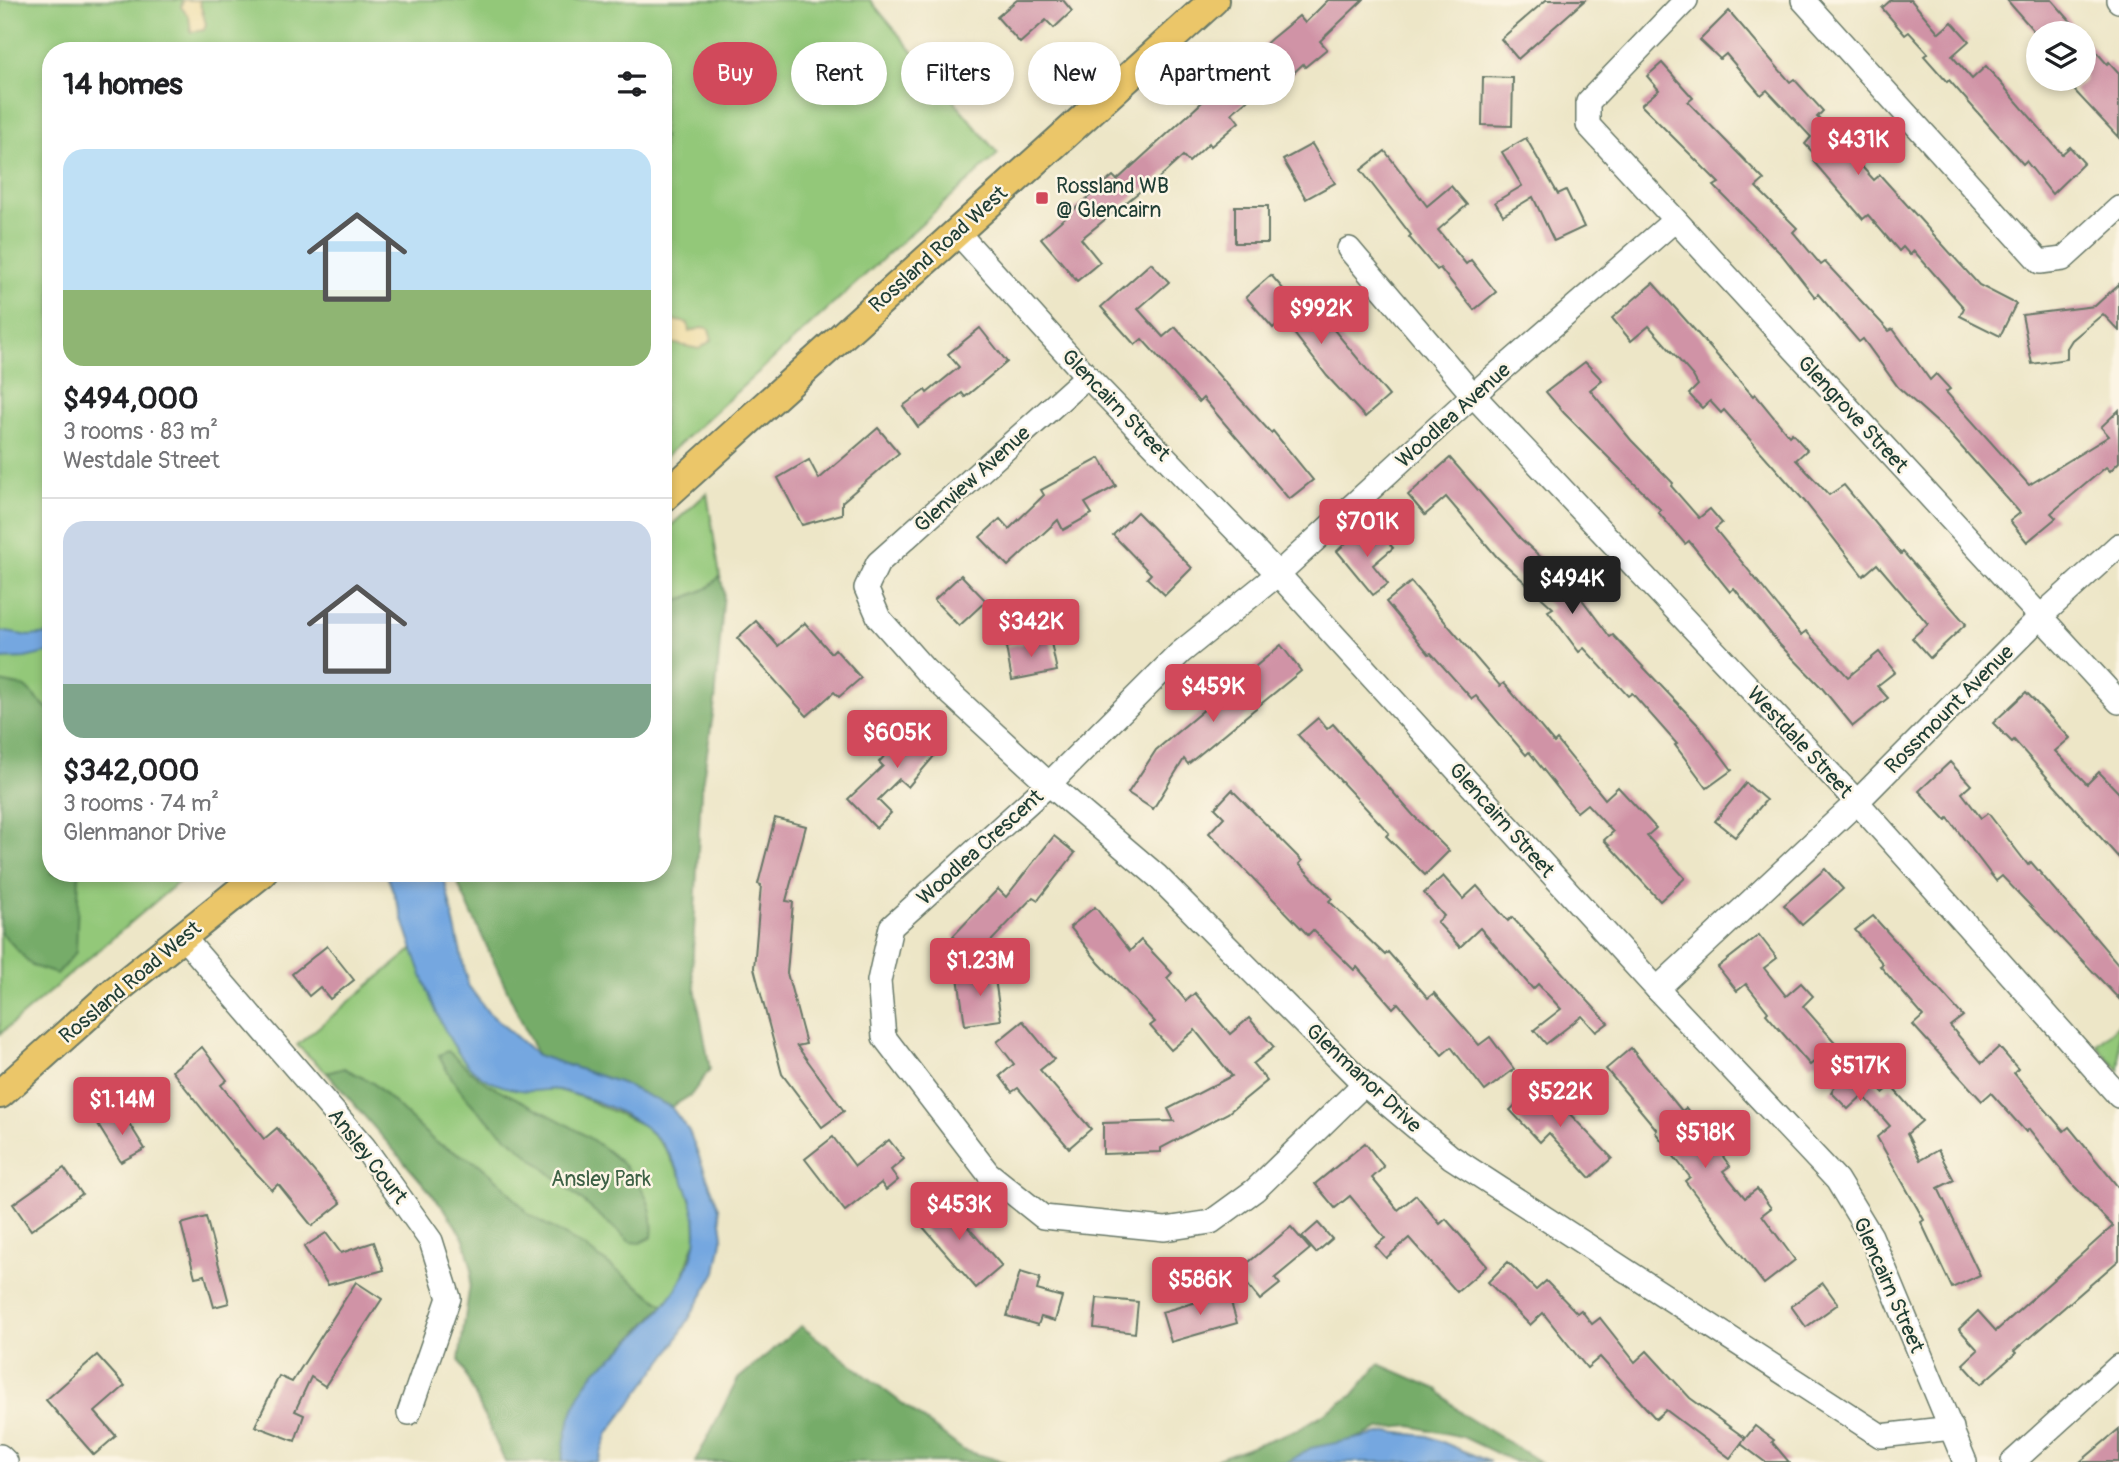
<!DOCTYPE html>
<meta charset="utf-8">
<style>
:root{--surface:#fff;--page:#f6f6f6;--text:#202124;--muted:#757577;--line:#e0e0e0;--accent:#d1495b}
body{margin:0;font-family:Pangolin,sans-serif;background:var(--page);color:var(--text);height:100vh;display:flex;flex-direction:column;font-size:26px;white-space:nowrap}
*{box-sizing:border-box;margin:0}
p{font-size:23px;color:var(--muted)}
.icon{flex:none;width:38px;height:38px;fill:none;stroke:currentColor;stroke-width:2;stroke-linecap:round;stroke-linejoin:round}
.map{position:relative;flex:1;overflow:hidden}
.drawer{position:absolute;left:42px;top:42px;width:630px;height:840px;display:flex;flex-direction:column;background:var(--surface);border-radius:28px;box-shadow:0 4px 10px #0003}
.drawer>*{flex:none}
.banner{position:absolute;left:693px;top:42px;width:665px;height:63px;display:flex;gap:14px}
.controls{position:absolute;left:2026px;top:21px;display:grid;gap:14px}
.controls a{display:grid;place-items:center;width:70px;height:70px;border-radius:50%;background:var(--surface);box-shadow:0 4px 10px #0003;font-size:35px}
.price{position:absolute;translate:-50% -60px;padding:0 16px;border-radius:7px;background:var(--accent);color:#fff;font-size:23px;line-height:46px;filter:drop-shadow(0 2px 4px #0008)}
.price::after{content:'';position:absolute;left:50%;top:42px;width:21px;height:16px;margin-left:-10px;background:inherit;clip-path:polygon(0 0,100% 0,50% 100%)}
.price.on{background:#222;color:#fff}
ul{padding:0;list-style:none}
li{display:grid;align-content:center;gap:14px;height:371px;padding:0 21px}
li+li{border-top:2px solid var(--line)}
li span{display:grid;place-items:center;height:217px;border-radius:21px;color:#555}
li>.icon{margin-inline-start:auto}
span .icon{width:126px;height:126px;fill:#fffc;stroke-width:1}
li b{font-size:30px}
h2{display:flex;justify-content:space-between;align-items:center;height:84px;padding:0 21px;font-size:30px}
.tag{padding:0 24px;border-radius:32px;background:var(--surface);box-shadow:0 4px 10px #0003;font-size:24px;line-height:63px}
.tag.on{background:var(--accent);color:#fff}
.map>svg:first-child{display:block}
</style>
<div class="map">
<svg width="2119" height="1462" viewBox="0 0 2119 1462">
<rect width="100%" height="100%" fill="#fcf5e5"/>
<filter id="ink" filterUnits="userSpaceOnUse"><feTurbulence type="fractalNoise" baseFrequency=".0143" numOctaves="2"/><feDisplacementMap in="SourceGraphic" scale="14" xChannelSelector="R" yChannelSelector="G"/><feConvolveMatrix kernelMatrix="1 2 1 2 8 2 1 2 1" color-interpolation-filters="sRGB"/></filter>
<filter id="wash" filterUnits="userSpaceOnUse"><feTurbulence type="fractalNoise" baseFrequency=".00686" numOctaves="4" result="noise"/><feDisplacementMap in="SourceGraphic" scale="28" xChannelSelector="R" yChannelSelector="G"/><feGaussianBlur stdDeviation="1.57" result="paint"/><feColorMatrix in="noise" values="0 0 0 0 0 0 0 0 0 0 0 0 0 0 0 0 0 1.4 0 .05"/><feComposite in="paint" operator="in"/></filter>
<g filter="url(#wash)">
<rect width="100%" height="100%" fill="#ede6c7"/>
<g fill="#93c879" stroke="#598256" stroke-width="2">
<path d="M0,0H870L998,154L663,459V51H51V873H189L0,1034Z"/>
<path d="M707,493L720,576C709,596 680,592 668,610C666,614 665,622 663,626V533Z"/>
<path d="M414,948L456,1050L478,1074L530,1091L555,1089L581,1097L645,1126L665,1149L684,1181L695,1214L696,1239L679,1286L664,1305L586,1248L528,1214L503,1185L479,1164L435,1142L373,1083L344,1068L327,1073L297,1045Z"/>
<path d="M2119,1024V1071L2096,1045Z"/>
</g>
<g fill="#76ac69" stroke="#4a744e" stroke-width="2">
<path d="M720,576L724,592L715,702L701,791L692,971L710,1069L691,1095L671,1107L621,1083L537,1055L453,873H663V626L672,604L708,588Z"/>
<path d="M0,682L25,687L51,712V873H79L76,952L57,974L32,966L0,931Z"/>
<path d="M448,1051C460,1061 472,1074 485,1082C542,1115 662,1154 652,1237L640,1243L630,1242C598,1214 565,1186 532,1158C494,1126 460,1101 439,1055Z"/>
<path d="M344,1068L373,1083L435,1142L479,1164L503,1185L528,1214L586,1248L664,1305L616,1355L595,1372L562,1462H505L459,1360L472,1270L464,1239L444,1208L327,1073Z"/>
<path d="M801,1326L963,1450L1005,1462H695L738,1379Z"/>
<path d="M1379,1364L1437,1389L1462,1414L1540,1462H1515L1463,1437L1411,1426L1379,1429L1299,1462H1209L1299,1429L1352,1396Z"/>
</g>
<g fill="#eeda9e" stroke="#868c69" stroke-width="2">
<path d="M183,0H199L206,24L204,30L191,32L189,17L181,7Z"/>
<path d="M667,319L688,323L689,332L704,327L709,329L712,340L699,349L666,342L663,322Z"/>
</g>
<g fill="#74a7e0" stroke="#4a728a" stroke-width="2">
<path d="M0,631L29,636L51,634V652L25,658L0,659Z"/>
<path d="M386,873H443L468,985L488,1012L537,1055L621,1083L671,1107L689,1131L719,1208L723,1236L716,1272L672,1348L608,1433L598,1462H562C564,1434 575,1395 594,1373C600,1365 611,1360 618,1353C651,1322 692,1283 696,1236C698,1202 671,1144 642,1125C618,1109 587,1097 559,1090C550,1088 541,1091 533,1091C515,1091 493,1085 478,1074C433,1040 409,926 386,873Z"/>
<path d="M1389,1432L1428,1436L1490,1462H1288L1311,1448Z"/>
</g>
<g id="blocks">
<g fill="#d093a6">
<path d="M1017,0H1063L1072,11L1054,28L1046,20L1020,43L997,17Z"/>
<path d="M1328,0H1363L1320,41L1327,49L1305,67L1303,64L1268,97L1260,89L1232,113L1239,122L1211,146L1209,143L1189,162L1183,156L1146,190L1144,188L1081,239L1100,262L1077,281L1041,238L1113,176L1117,180L1271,39L1299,16L1305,23Z"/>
<path d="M1546,0H1585L1518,59L1501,39Z"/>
<path d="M1891,0H1911L1939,33L1952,22L1969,41L1952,56L1972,79L1986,66L2062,154L2070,147L2084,163L2052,194L2026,161L2023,164L1949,80L1947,82L1924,56L1928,53L1909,32L1905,35L1882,8Z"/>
<path d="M2007,0H2052L2081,33H2039V37Z"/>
<path d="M1729,11L1790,82L1794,79L1823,111L1817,117L1838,138L1843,133L1861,152L1854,158L1874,180L1880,175L1979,285L2016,304L2000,336L1960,316L1964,308L1914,251L1910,255L1903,247L1899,251L1868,215L1863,219L1837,189L1813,161L1818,158L1805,144L1811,137L1767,90L1761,95L1726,54L1720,59L1700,40Z"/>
<path d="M2084,38L2107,64L2109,62L2119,73V138L2074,90L2084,81Z"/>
<path d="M1662,63L1693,98L1688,102L1764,180L1756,187L1797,228L1793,232L1821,265L1825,262L1889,331L1893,329L1930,380L1936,374L1950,389L1946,392L2029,485L2109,436L2101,427L2119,410V462L2110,471L2106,467L2051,513L2056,518L2027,542L2010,521L2020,513L1949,433L1898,387L1863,339L1859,342L1818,294L1815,297L1782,255L1714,186L1719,183L1641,105L1659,90L1647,76Z"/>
<path d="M1483,77L1513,78L1512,126L1482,125Z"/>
<path d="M1526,138L1558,194L1566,190L1584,227L1554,241L1533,197L1503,215L1495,202L1522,186L1502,152Z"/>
<path d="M1312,144L1335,183L1306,199L1283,160Z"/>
<path d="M1385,151L1427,206L1451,186L1467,205L1438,230L1466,264L1471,260L1496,292L1474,310L1440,268L1437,270L1409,237L1411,235L1361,170Z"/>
<rect x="1235" y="206" width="33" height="37"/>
<path d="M1151,263L1169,282L1138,309L1163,337L1175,327L1271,433L1273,431L1313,480L1289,499L1203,398L1199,402L1142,339L1135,345L1101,307Z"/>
<path d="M1271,275L1310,320L1320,313L1389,396L1365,417L1327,376L1283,319L1273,328L1246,297Z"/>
<path d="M1653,283L1753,396L1755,394L1789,436L1792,433L1807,450L1796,460L1829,495L1844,485L1901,554L1903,552L1966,624L1930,658L1912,638L1928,624L1877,564L1863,576L1806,503L1724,410L1721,413L1710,401L1702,408L1689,394L1698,385L1693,376L1649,326L1631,341L1612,318Z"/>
<path d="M2119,284V331L2103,314L2072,340L2067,348V359L2032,364L2022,315L2095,306Z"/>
<path d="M980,328L1007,362L965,397L962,393L918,427L903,406L925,390L927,393L959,367L948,354Z"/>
<path d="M1585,362L1602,380L1590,390L1631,440L1673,483L1671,486L1699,518L1710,509L1722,523L1715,529L1801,635L1806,631L1848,677L1879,652L1895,672L1877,686L1888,698L1853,726L1822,688L1780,645L1734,588L1730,592L1689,541L1685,544L1658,512L1661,510L1564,413L1546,392Z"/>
<path d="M878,428L899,453L842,502V514L802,525L778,478L809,460L819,479Z"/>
<path d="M1100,458L1116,486L1085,503L1092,514L1063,530L1058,520L1008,566L980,537L1000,519L1009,529L1044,495L1041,490Z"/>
<path d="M1450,458L1520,538L1572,586L1610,637L1613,635L1700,727L1732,770L1707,788L1675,745L1677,744L1632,693L1628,696L1584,648L1579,652L1548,611L1553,608L1497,557L1446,497L1425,515L1408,495Z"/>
<path d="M1137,512L1192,568L1165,595L1147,578L1151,574L1113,535Z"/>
<path d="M1377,529L1393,548L1373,565L1388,584L1373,595L1337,551L1355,535L1361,542Z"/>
<path d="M961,575L986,601L959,626L934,600Z"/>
<path d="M1411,582L1500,686L1504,683L1554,743L1557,740L1605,799L1618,787L1656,828L1647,836L1685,878L1660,901L1604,840L1613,832L1587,804L1577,812L1529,752L1526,755L1476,696L1472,699L1431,653L1429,654L1386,602Z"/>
<path d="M756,621L778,646L805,623L831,653L835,649L861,678L839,697L834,692L807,716L737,638Z"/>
<path d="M1050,638L1057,671L1012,680L1006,647Z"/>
<path d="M1281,645L1301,671L1188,764L1184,759L1153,809L1128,793L1156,750Z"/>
<path d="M2026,692L2070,738L2055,751L2087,784L2099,772L2119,793V858L2014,740L2012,742L1993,723Z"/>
<path d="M1318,718L1327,729L1333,724L1413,815L1449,851L1425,875L1386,836L1389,833L1298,735Z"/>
<path d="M917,719L945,743L908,787L899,779L878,800L891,813L876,828L848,799L883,766L879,762Z"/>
<path d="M1950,762L1971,785L1962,793L1981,818L1988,813L2028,865L2031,862L2119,965V999L2002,876L1996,881L1948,818L1946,820L1919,791Z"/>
<path d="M1746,783L1766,800L1735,837L1715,821Z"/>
<path d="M1232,790L1302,861L1299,864L1332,898L1329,901L1385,955L1388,952L1428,998L1434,993L1479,1045L1490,1037L1514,1069L1485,1091L1451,1047L1442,1055L1398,1003L1393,1008L1357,967L1354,970L1313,930L1308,935L1209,833L1224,817L1215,808Z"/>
<path d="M775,818L806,826L786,901L793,902L787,973L806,1044L797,1046L844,1111L822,1127L782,1074L754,968L761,885L758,884Z"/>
<path d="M1054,836L1075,853L1038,900L1033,897L976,957L953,936L998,889L1006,897Z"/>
<path d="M1825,869L1843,889L1802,925L1784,905Z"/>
<path d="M1443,876L1463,899L1477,886L1508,921L1512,917L1608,1023L1596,1032L1582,1016L1546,1044L1534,1030L1561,1009L1538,984L1533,989L1480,928L1460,947L1437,922L1444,916L1424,893Z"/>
<path d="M1095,907L1130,951L1141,940L1172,973L1167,978L1186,1001L1195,993L1230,1034L1249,1018L1274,1047L1253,1064L1267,1081L1228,1113L1161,1148V1152L1103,1154V1123L1174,1121L1168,1109L1232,1076L1195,1030L1171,1050L1150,1026L1155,1022L1099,963L1070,927Z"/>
<path d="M1873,916L1963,1016L1950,1026L1982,1063L1999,1047L2018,1069L2014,1073L2064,1131L2069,1127L2119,1188V1260L2014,1351L2016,1353L1981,1384L1963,1364L1978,1350L1959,1329L1978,1311L1996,1331L2113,1226L2075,1187L2029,1129L2026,1132L1991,1093L1982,1101L1913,1025L1923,1016L1880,966L1883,964L1855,930Z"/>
<path d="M1759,935L1777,958L1764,968L1786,996L1801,983L1813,996L1803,1006L1840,1048L1883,1093L1891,1086L1922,1121L1907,1134L1920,1160L1938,1150L1954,1180L1938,1188L1980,1275L1952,1288L1921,1222L1924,1220L1877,1137L1890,1126L1863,1095L1848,1109L1831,1092L1836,1084L1815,1061L1810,1065L1766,1014L1768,1012L1746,984L1737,991L1718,967Z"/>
<path d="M327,946L354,980L330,999L320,987L309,996L292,974Z"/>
<path d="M994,972L1001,1020L965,1025L958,977Z"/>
<path d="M1023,1021L1054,1059L1040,1070L1091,1129L1069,1148L1018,1088L1012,1092L1000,1076L1014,1064L997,1042Z"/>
<path d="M202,1047L227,1080L221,1085L264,1139L277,1128L341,1203L312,1226L278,1184L272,1190L234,1149L172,1071Z"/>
<path d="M1631,1048L1682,1111L1686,1108L1730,1166L1723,1171L1745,1198L1757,1189L1771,1208L1762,1215L1795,1260L1764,1284L1685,1181L1690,1177L1655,1132L1657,1130L1606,1069Z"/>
<path d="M1540,1083L1612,1158L1590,1178L1549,1133L1540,1142L1510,1110Z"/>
<path d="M122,1112L145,1149L121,1162L98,1125Z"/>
<path d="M833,1137L855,1166L889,1140L904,1159L891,1170L898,1180L886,1190L881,1183L845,1211L805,1159Z"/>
<path d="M1365,1143L1384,1167L1372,1178L1398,1210L1416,1195L1440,1224L1446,1219L1487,1266L1457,1292L1409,1238L1386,1258L1375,1246L1385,1238L1350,1196L1335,1208L1315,1184Z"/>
<path d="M64,1168L82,1194L31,1230L13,1204Z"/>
<path d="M938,1193L1002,1266L976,1288L923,1227L930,1221L920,1209Z"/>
<path d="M206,1217L229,1303L214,1307L205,1275L195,1277L181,1224Z"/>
<path d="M1318,1223L1332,1239L1316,1253L1302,1237Z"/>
<path d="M1291,1227L1310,1249L1275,1278L1280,1284L1260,1300L1237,1272Z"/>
<path d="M326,1233L341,1253L374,1242L384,1270L328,1285L304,1247Z"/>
<path d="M1508,1262L1536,1290L1546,1281L1577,1313L1581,1310L1592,1324L1600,1318L1635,1362L1647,1351L1690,1398L1745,1438L1730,1458L1666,1410L1656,1419L1600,1357L1587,1368L1543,1313L1530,1325L1488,1282Z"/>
<path d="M1020,1272L1040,1278L1037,1290L1062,1297L1055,1321L1041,1317L1038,1325L1007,1316Z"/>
<path d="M356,1282L382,1299L325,1386L311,1377L295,1411L304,1415L295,1441L255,1426L279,1376L292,1382Z"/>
<path d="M1823,1283L1838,1304L1806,1327L1791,1306Z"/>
<path d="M1227,1289L1237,1323L1171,1342L1162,1312L1207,1299L1206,1295Z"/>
<path d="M1097,1298L1138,1302L1135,1333L1094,1328Z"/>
<path d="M97,1355L125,1386L95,1412L116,1436L94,1455L46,1400Z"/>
<path d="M1755,1426L1774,1440L1772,1442L1789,1462H1765L1741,1444Z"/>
<path d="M2119,1429V1462H2080Z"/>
</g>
</g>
</g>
<g filter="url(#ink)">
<use href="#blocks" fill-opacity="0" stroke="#677867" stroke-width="2"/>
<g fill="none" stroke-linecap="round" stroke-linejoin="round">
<defs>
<g id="minor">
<path d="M1686,0L1588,102V125L2119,702"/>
<path d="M1803,0L2040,262L2063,259L2119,208"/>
<path d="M2118,0L2119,1"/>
<path d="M957,232L1087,376L1278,574L1657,989L1837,1180L1871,1236L1965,1462"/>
<path d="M1349,249L1473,395L1857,802L2119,1096"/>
<path d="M1087,376L878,563L866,588L879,618L925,670L1049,784L1157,876L1364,1084L1451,1157L1881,1436L1952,1428"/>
<path d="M183,937L364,1147L431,1241L449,1298L409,1413"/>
<path d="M1657,989L1857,802L2040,617L2119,545"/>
<path d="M1364,1084L1255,1190L1211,1222L1165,1229L1043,1217L988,1173L884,1037L879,981L891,927L1049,784L1180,653L1278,574L1473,395L1675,220"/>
<path d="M0,1456L6,1462"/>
<path d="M2013,1462L2119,1366"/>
</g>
<g id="major">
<path d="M663,498L1214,0"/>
<path d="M0,1094L115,991L262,873"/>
</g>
</defs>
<use href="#minor" stroke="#677867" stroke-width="26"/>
<use href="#major" stroke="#677867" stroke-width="32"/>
<use href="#minor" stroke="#fff" stroke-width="23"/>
<use href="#major" stroke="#ebc669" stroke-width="28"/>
</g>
</g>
<rect fill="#d1495b" stroke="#fcf5e5" stroke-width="2.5" x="1035" y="191" width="14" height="14" rx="3.5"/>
<g text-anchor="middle" stroke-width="5" stroke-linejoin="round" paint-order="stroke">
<g font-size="21" fill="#1f3d34" stroke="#fcf5e5" text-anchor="start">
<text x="1056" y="193">Rossland WB<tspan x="1056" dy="24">@ Glencairn</tspan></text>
</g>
<g font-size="21" fill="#1f3d34" stroke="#fcf5e5">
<text transform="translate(938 249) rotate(-42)" y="7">Rossland Road West</text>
<text transform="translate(1116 405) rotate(46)" y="7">Glencairn Street</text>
<text transform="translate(1853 414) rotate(47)" y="7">Glengrove Street</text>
<text transform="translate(1453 415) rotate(-42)" y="7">Woodlea Avenue</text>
<text transform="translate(972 479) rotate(-42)" y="7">Glenview Avenue</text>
<text transform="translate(1949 709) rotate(-45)" y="7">Rossmount Avenue</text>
<text transform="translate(1800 742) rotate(47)" y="7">Westdale Street</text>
<text transform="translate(1502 820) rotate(48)" y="7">Glencairn Street</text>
<text transform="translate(980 847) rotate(-42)" y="7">Woodlea Crescent</text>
<text transform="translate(130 982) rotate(-40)" y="7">Rossland Road West</text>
<text transform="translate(1364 1078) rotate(43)" y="7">Glenmanor Drive</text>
<text transform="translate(368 1156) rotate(52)" y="7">Ansley Court</text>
<text transform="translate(1889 1285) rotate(66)" y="7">Glencairn Street</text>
</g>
<g font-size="21" fill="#3c6045" stroke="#fcf5e5">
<text x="601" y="1186">Ansley Park</text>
</g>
</g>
</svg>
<div class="controls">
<a><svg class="icon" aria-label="layers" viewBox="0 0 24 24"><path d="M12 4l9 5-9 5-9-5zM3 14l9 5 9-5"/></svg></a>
</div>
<b class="price" style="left:1858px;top:177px">$431K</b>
<b class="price" style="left:1321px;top:346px">$992K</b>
<b class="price" style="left:1367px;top:559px">$701K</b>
<b class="price on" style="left:1572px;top:616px">$494K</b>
<b class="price" style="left:1031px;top:659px">$342K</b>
<b class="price" style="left:1213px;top:724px">$459K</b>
<b class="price" style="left:897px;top:770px">$605K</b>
<b class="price" style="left:980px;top:998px">$1.23M</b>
<b class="price" style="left:1860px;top:1103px">$517K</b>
<b class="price" style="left:1560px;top:1129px">$522K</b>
<b class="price" style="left:122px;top:1137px">$1.14M</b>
<b class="price" style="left:1705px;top:1170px">$518K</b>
<b class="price" style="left:959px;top:1242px">$453K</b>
<b class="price" style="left:1200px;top:1317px">$586K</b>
<div class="banner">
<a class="tag on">Buy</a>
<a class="tag">Rent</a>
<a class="tag">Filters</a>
<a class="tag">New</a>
<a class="tag">Apartment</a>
</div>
<section class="drawer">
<h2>14 homes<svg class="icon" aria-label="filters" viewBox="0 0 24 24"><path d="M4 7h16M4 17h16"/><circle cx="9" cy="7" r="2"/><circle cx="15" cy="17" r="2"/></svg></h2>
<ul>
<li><span style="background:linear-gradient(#bfe0f5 65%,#8fb573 0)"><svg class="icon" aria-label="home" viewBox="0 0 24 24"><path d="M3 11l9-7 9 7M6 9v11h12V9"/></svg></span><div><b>$494,000</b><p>3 rooms · 83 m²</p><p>Westdale Street</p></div></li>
<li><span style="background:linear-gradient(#c9d6e8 75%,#7fa58c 0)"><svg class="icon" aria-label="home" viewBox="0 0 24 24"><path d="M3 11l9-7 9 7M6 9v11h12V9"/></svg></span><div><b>$342,000</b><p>3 rooms · 74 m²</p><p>Glenmanor Drive</p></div></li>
</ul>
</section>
</div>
